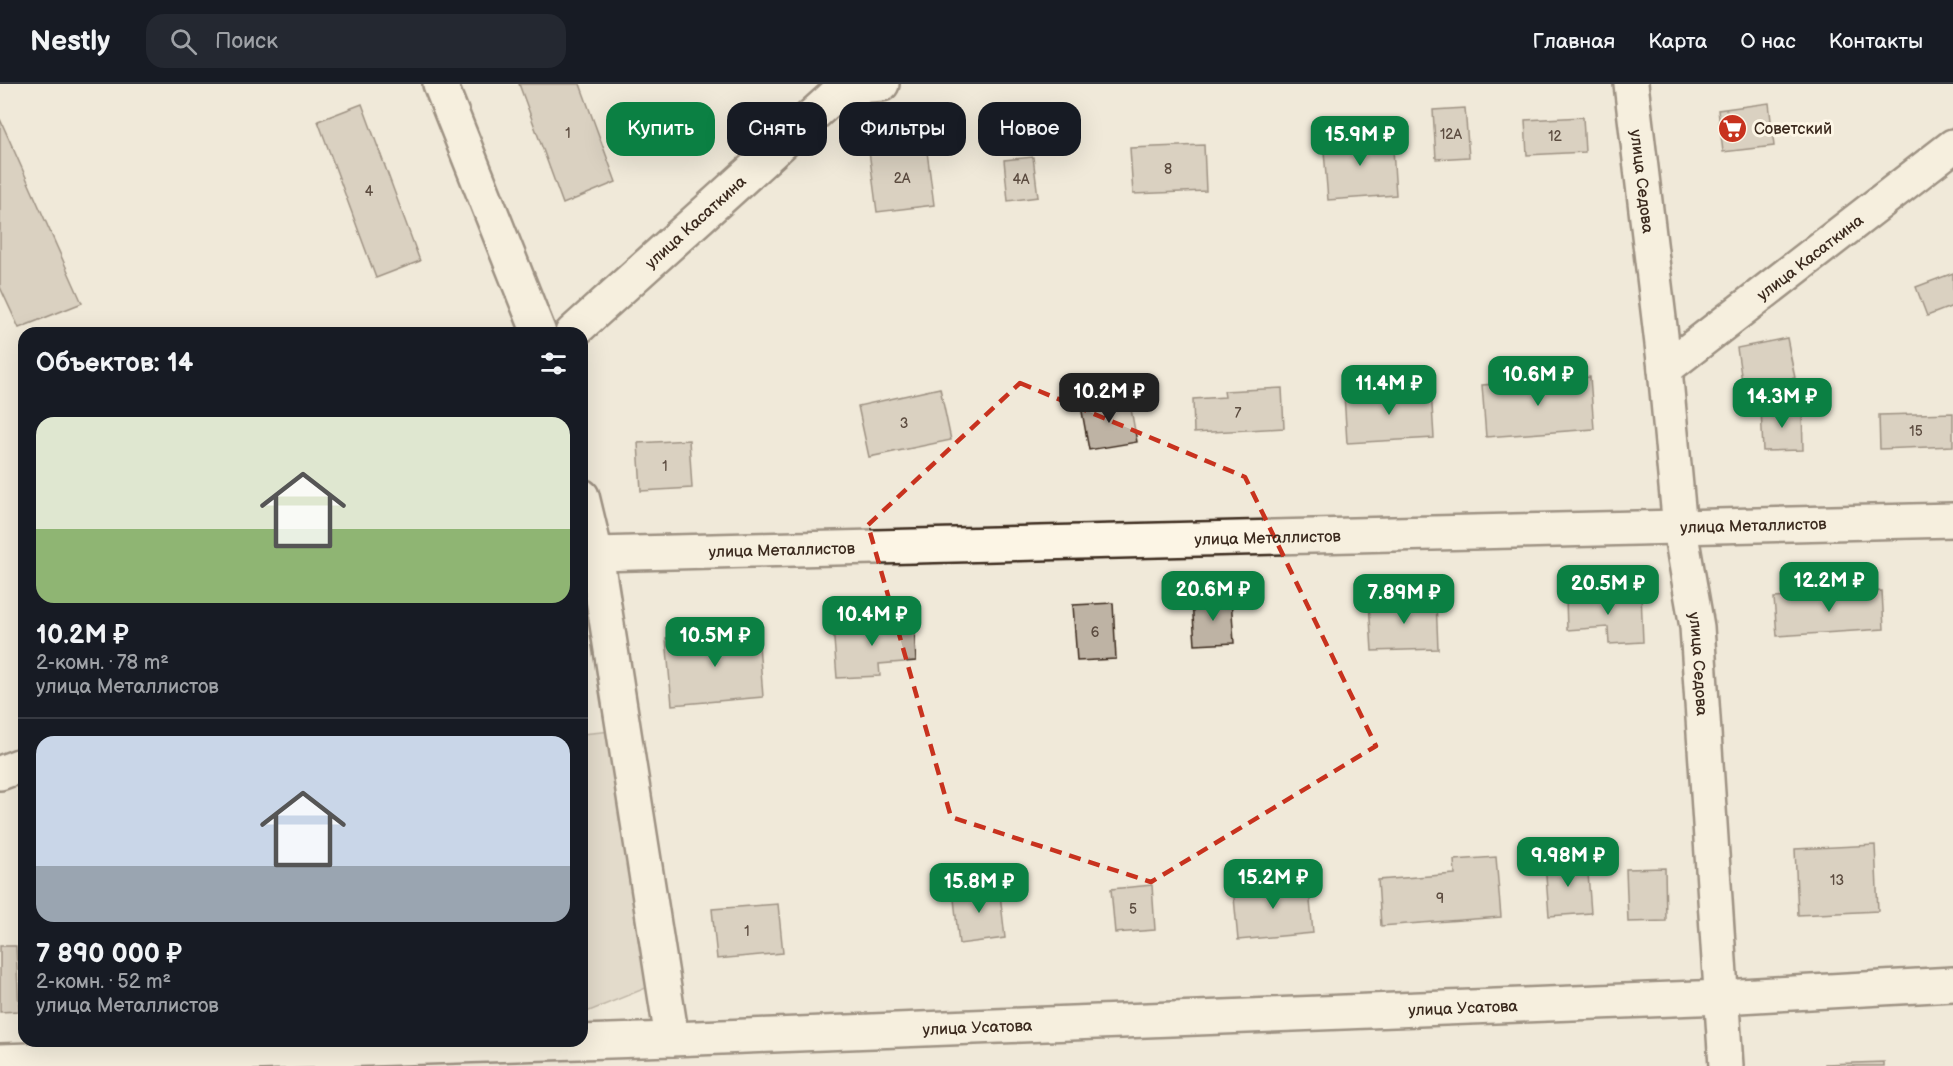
<!DOCTYPE html>
<html lang="ru">
<meta charset="utf-8">
<style>
:root{--surface:#171b24;--page:#242831;--text:#f1f3f6;--muted:#9ea1a6;--line:#363941;--accent:#0b8043}
body{margin:0;font-family:"Balsamiq Sans",sans-serif;background:var(--page);color:var(--text);height:100vh;display:flex;flex-direction:column;font-size:22px;white-space:nowrap}
*{box-sizing:border-box;margin:0}
p{font-size:20px;color:var(--muted)}
.icon{flex:none;width:33px;height:33px;fill:none;stroke:currentColor;stroke-width:2;stroke-linecap:round;stroke-linejoin:round}
.map{position:relative;flex:1;overflow:hidden}
.side{position:absolute;left:18px;top:243px;width:570px;height:720px;display:flex;flex-direction:column;background:var(--surface);border-radius:18px;box-shadow:0 6px 24px #0002}
.side>*{flex:none}
.banner{position:absolute;left:606px;top:18px;width:570px;height:54px;display:flex;gap:12px}
.price{position:absolute;translate:-50% -51px;padding:0 14px;border-radius:12px;background:var(--accent);color:#fff;font-size:20px;line-height:39px;filter:drop-shadow(0 2px 3px #0008)}
.price::after{content:'';position:absolute;left:50%;top:36px;width:18px;height:14px;margin-left:-9px;background:inherit;clip-path:polygon(0 0,100% 0,50% 100%)}
.price.on{background:#222;color:#fff}
ul{padding:0;list-style:none}
li{display:grid;align-content:center;gap:12px;height:318px;padding:0 18px}
li+li{border-top:2px solid var(--line)}
li span{display:grid;place-items:center;height:186px;border-radius:18px;color:#555}
li>.icon{margin-inline-start:auto}
span .icon{width:108px;height:108px;fill:#fffc;stroke-width:1}
li b{font-size:26px}
h2{display:flex;justify-content:space-between;align-items:center;height:72px;padding:0 18px;font-size:26px}
.tag{padding:0 21px;border-radius:18px;background:var(--surface);box-shadow:0 6px 24px #0002;font-size:21px;line-height:54px}
.tag.on{background:var(--accent);color:#fff}
header{display:flex;align-items:center;gap:36px;box-sizing:border-box;height:84px;padding:0 30px;background:var(--surface);border-bottom:2px solid var(--line)}
header strong{font-size:28px}
nav{display:flex;gap:33px;margin-inline-start:auto;font-size:21px}
.search{width:420px;height:54px;background:var(--page);display:flex;align-items:center;gap:15px;box-sizing:border-box;padding:0 21px;border-radius:18px;color:var(--muted);font-size:22px}
.map>svg:first-child{display:block}
</style>
<header>
<strong>Nestly</strong>
<div class="search"><svg class="icon" aria-label="search" viewBox="0 0 24 24"><circle cx="10" cy="10" r="6"/><path d="M15 15l6 6"/></svg>Поиск</div>
<nav><a>Главная</a><a>Карта</a><a>О нас</a><a>Контакты</a></nav>
</header>
<div class="map">
<svg width="1953" height="982" viewBox="0 0 1953 982">
<rect width="100%" height="100%" fill="#f0e9d9"/>
<filter id="ink" filterUnits="userSpaceOnUse"><feTurbulence type="fractalNoise" baseFrequency=".0167" numOctaves="2"/><feDisplacementMap in="SourceGraphic" scale="12" xChannelSelector="R" yChannelSelector="G"/><feConvolveMatrix kernelMatrix="1 2 1 2 8 2 1 2 1" color-interpolation-filters="sRGB"/></filter>
<g filter="url(#ink)">
<path fill="#d2c9ba" stroke="#867a6c" stroke-width="1.5" d="M632,645L656,842L646,904L582,930V650Z"/>
<g fill="#beb3a4" stroke="#3b2a1e" stroke-width="1.5">
<path d="M519,0H580L616,98L563,120Z"/>
<path d="M1769,19L1774,62L1723,68L1718,26Z"/>
<path d="M362,20L420,177L376,194L318,37Z"/>
<path d="M1465,24L1469,73L1436,75L1433,26Z"/>
<path d="M1583,33L1585,68L1527,71L1525,36Z"/>
<path d="M0,35L82,219L19,244L0,203Z"/>
<path d="M1392,50L1396,111L1328,116L1323,55Z"/>
<path d="M926,60L934,121L877,128L869,67Z"/>
<path d="M1204,61L1206,107L1133,110L1130,64Z"/>
<path d="M1033,73L1038,113L1008,117L1004,76Z"/>
<path d="M1953,189V222L1927,232L1916,203Z"/>
<path d="M1787,254L1795,294L1743,304L1737,264Z"/>
<path d="M1590,293L1594,345L1486,353L1482,301Z"/>
<path d="M940,304L951,356L869,373L858,322Z"/>
<path d="M1282,304L1284,344L1194,349L1193,315L1225,313L1224,307Z"/>
<path d="M1431,305L1434,354L1347,359L1344,310Z"/>
<path d="M1129,314L1137,358L1089,366L1081,322Z"/>
<path d="M1802,323L1803,366L1763,367L1761,324Z"/>
<path d="M1953,329V362L1880,365L1879,331Z"/>
<path d="M689,356L692,404L641,407L638,359Z"/>
<path d="M1882,507L1884,545L1777,552L1774,514Z"/>
<path d="M1641,510L1643,558L1609,560L1608,543L1567,546L1566,514Z"/>
<path d="M1231,514L1234,559L1195,561L1192,517Z"/>
<path d="M1436,516L1438,565L1372,567L1369,518Z"/>
<path d="M1113,519L1116,575L1077,577L1073,521Z"/>
<path d="M914,537L916,577L879,580L880,592L837,594L833,542Z"/>
<path d="M758,547L763,613L672,621L666,554Z"/>
<path d="M1875,761L1878,827L1798,831L1795,765Z"/>
<path d="M1496,773L1501,833L1381,842L1378,796L1455,790L1454,776Z"/>
<path d="M1587,776L1591,829L1549,832L1545,779Z"/>
<path d="M1665,784L1666,837L1628,838L1626,785Z"/>
<path d="M1308,795L1313,849L1238,856L1233,803Z"/>
<path d="M999,801L1005,854L959,860L953,806Z"/>
<path d="M1152,801L1155,846L1115,849L1111,805Z"/>
<path d="M778,820L783,869L717,875L712,825Z"/>
<path d="M0,862H16L19,927L0,928Z"/>
<path d="M1884,978V982H1825V980Z"/>
</g>
<g fill="none" stroke-linecap="round" stroke-linejoin="round">
<defs>
<g id="minor">
<path d="M440,0L539,249"/>
<path id="s1" d="M572,249L844,3L882,0"/>
<path id="s2" d="M1665,285L1953,62"/>
<path d="M582,412L596,470L672,955"/>
<path id="s3" d="M0,977L672,955L1722,913L1953,900"/>
</g>
<g id="tertiary">
<path id="s4" d="M1631,0L1665,285L1680,445L1697,543L1726,982"/>
<path id="s5" d="M582,476L596,470L1953,436"/>
<path d="M0,689L24,680"/>
</g>
</defs>
<use href="#minor" stroke="#3b2a1e" stroke-width="38"/>
<use href="#tertiary" stroke="#3b2a1e" stroke-width="38"/>
<use href="#minor" stroke="#fcf5e5" stroke-width="33"/>
<use href="#tertiary" stroke="#fcf5e5" stroke-width="33"/>
</g>
</g>
<path d="M0 0H1953V982H0ZM1020,299L1245,393L1376,662L1151,798L951,733L868,441Z" fill="#f0e9d9" fill-opacity=".55" fill-rule="evenodd"/>
<path fill="none" stroke="#c8321e" stroke-width="4.5" stroke-dasharray="12 8" stroke-linejoin="round" d="M1020,299L1245,393L1376,662L1151,798L951,733L868,441Z"/>
<defs>
<symbol id="supermarket-disc" viewBox="-11 -11 22 22"><circle r="9.5" fill="#c8321e" stroke="#fcf5e5"/><path d="M-6-5.5h2.5l.6 2H6L4.5 2H-2.5L-4.4-4H-6ZM-1.5 3.2a1.3 1.3 0 1 0 .1 0ZM3 3.2a1.3 1.3 0 1 0 .1 0Z" fill="#fff"/></symbol>
</defs>
<g fill-rule="evenodd">
<use href="#supermarket-disc" x="1716" y="28" width="33" height="33"/>
</g>
<g text-anchor="middle" stroke-width="6" stroke-linejoin="round" paint-order="stroke">
<g font-size="14" fill="#5c4c40">
<text x="568" y="54">1</text>
<text x="1451" y="55">12А</text>
<text x="1555" y="57">12</text>
<text x="1168" y="90">8</text>
<text x="902" y="99">2А</text>
<text x="1021" y="100">4А</text>
<text x="369" y="112">4</text>
<text x="1238" y="334">7</text>
<text x="904" y="344">3</text>
<text x="1916" y="352">15</text>
<text x="665" y="387">1</text>
<text x="1095" y="553">6</text>
<text x="1837" y="801">13</text>
<text x="1440" y="819">9</text>
<text x="1133" y="830">5</text>
<text x="747" y="852">1</text>
</g>
<g font-size="16" fill="#3b2a1e" stroke="#fcf5e5" text-anchor="start">
<text x="1754" y="50">Советский</text>
</g>
<g font-size="16" fill="#3b2a1e" stroke="#fcf5e5">
<text dy="6" stroke="none"><textPath href="#s4" startOffset="98">улица Седова</textPath></text>
<text dy="6" stroke="none"><textPath href="#s1" startOffset="166">улица Касаткина</textPath></text>
<text dy="6" stroke="none"><textPath href="#s2" startOffset="183">улица Касаткина</textPath></text>
<text dy="6" stroke="none"><textPath href="#s5" startOffset="1173">улица Металлистов</textPath></text>
<text dy="6" stroke="none"><textPath href="#s5" startOffset="687">улица Металлистов</textPath></text>
<text dy="6" stroke="none"><textPath href="#s5" startOffset="201">улица Металлистов</textPath></text>
<text dy="6" stroke="none"><textPath href="#s4" startOffset="584">улица Седова</textPath></text>
<text dy="6" stroke="none"><textPath href="#s3" startOffset="1464">улица Усатова</textPath></text>
<text dy="6" stroke="none"><textPath href="#s3" startOffset="978">улица Усатова</textPath></text>
</g>
</g>
</svg>
<b class="price" style="left:1360px;top:83px">15.9M ₽</b>
<b class="price" style="left:1538px;top:323px">10.6M ₽</b>
<b class="price" style="left:1389px;top:332px">11.4M ₽</b>
<b class="price on" style="left:1109px;top:340px">10.2M ₽</b>
<b class="price" style="left:1782px;top:345px">14.3M ₽</b>
<b class="price" style="left:1829px;top:529px">12.2M ₽</b>
<b class="price" style="left:1608px;top:532px">20.5M ₽</b>
<b class="price" style="left:1213px;top:538px">20.6M ₽</b>
<b class="price" style="left:1404px;top:541px">7.89M ₽</b>
<b class="price" style="left:872px;top:563px">10.4M ₽</b>
<b class="price" style="left:715px;top:584px">10.5M ₽</b>
<b class="price" style="left:1568px;top:804px">9.98M ₽</b>
<b class="price" style="left:1273px;top:826px">15.2M ₽</b>
<b class="price" style="left:979px;top:830px">15.8M ₽</b>
<div class="banner">
<a class="tag on">Купить</a>
<a class="tag">Снять</a>
<a class="tag">Фильтры</a>
<a class="tag">Новое</a>
</div>
<section class="side">
<h2>Объектов: 14<svg class="icon" aria-label="filters" viewBox="0 0 24 24"><path d="M4 7h16M4 17h16"/><circle cx="9" cy="7" r="2"/><circle cx="15" cy="17" r="2"/></svg></h2>
<ul>
<li><span style="background:linear-gradient(#dfe7d0 60%,#8fb573 0)"><svg class="icon" aria-label="home" viewBox="0 0 24 24"><path d="M3 11l9-7 9 7M6 9v11h12V9"/></svg></span><div><b>10.2M ₽</b><p>2-комн. · 78 m²</p><p>улица Металлистов</p></div></li>
<li><span style="background:linear-gradient(#c9d6e8 70%,#9aa5b1 0)"><svg class="icon" aria-label="home" viewBox="0 0 24 24"><path d="M3 11l9-7 9 7M6 9v11h12V9"/></svg></span><div><b>7 890 000 ₽</b><p>2-комн. · 52 m²</p><p>улица Металлистов</p></div></li>
</ul>
</section>
</div>
